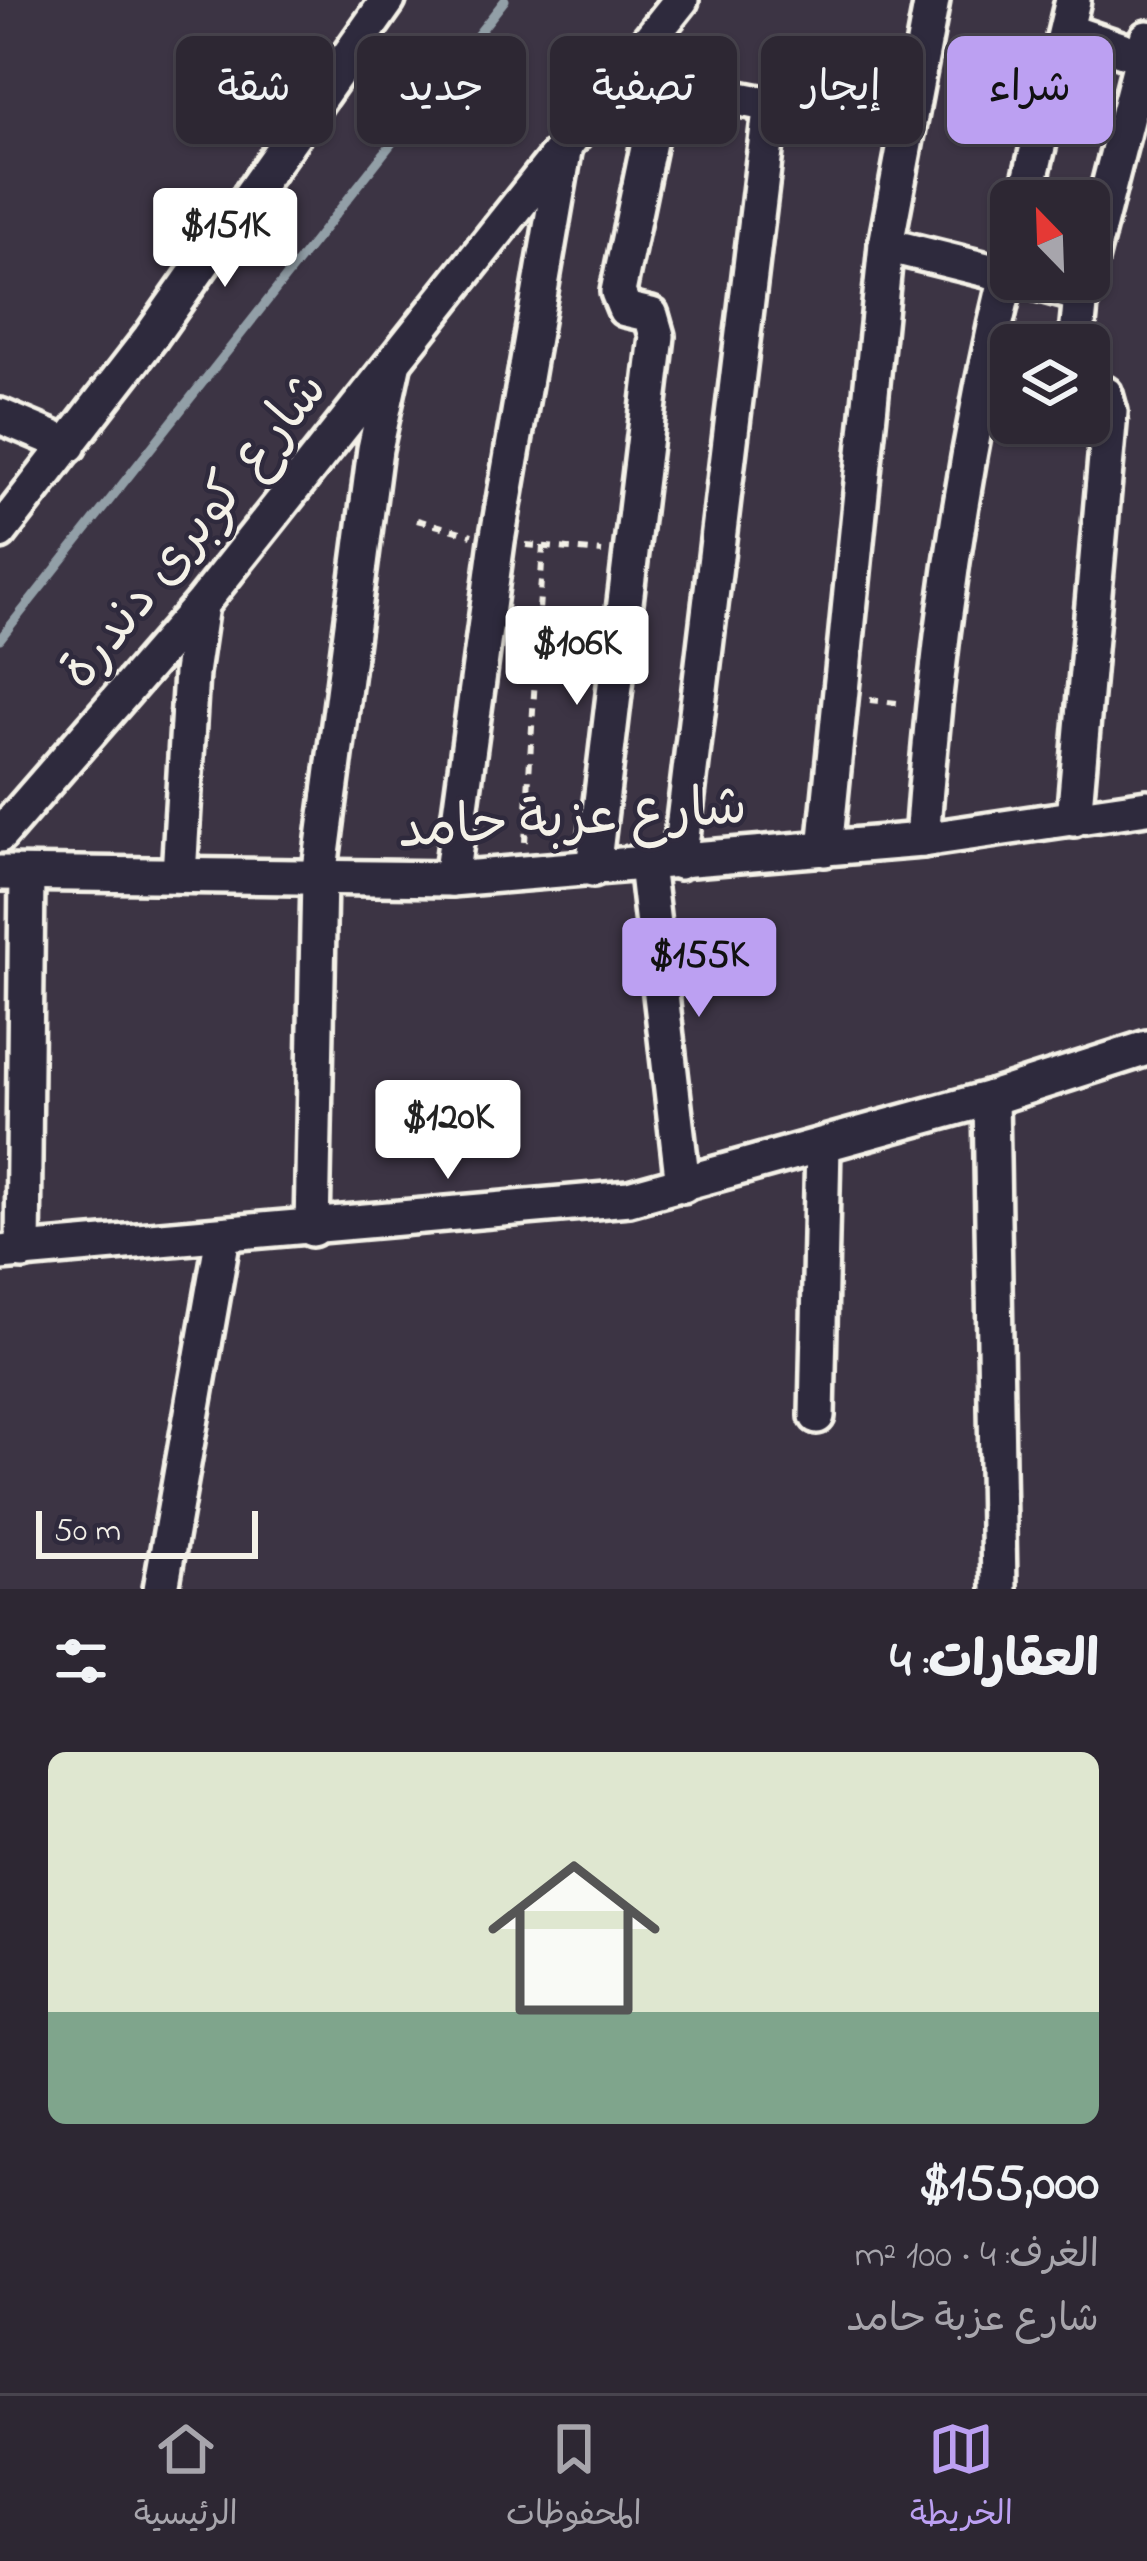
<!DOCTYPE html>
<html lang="ar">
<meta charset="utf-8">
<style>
:root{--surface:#2d2733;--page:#39333f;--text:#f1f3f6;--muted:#a7a5ac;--line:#48444e;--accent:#bca0f2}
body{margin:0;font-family:"Indie Flower","Playpen Sans Arabic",sans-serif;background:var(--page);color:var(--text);direction:rtl;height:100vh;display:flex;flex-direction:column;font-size:45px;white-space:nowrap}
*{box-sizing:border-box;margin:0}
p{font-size:39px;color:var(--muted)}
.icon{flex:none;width:66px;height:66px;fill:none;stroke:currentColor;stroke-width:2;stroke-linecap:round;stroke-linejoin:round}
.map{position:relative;height:1589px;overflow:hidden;direction:ltr}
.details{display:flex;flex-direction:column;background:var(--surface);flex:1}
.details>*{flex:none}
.top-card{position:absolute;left:36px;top:36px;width:1077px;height:108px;direction:rtl;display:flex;gap:24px}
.needle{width:78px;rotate:337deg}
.fabs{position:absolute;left:990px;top:180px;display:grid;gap:24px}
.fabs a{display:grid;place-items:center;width:120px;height:120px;border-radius:18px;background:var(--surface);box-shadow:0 3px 9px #0004,0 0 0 3px var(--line);font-size:60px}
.scale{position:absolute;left:36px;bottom:30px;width:222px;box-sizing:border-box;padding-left:12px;border:6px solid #f4f1e8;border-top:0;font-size:33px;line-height:42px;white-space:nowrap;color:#f4f1e8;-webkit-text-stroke:9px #2f2a3d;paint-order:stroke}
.price{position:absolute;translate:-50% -102px;padding:0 27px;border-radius:12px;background:#fff;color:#222;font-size:39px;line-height:78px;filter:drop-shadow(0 3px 6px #0008)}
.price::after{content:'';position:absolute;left:50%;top:72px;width:36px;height:27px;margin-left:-18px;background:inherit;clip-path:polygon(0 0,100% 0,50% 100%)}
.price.selected{background:var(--accent);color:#111}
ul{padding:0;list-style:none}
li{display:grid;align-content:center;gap:24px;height:636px;padding:0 48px}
li span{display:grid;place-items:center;height:372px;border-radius:18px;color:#555}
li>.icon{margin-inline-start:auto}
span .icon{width:216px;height:216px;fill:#fffc;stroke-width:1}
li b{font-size:51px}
h2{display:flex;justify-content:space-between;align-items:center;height:144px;padding:0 48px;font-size:51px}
.chip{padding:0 42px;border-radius:18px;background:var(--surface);box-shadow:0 3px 9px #0004,0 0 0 3px var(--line);font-size:42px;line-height:108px}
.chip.selected{background:var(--accent);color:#111}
.dock{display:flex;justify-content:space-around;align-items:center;height:168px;border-top:3px solid var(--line);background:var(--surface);font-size:33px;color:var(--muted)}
.dock a{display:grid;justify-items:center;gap:6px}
.dock .selected{color:var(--accent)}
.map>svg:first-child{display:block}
</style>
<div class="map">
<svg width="1147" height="1589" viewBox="0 0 1147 1589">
<rect width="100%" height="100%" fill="#3c3444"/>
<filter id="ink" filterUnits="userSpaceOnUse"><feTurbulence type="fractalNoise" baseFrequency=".00833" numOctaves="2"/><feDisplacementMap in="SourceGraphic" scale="24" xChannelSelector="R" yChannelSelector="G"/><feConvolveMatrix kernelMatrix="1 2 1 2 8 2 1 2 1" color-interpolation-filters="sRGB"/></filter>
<g filter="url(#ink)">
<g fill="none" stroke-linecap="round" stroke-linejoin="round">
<path stroke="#929fa7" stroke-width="9" d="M0,639L505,0"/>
<defs>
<g id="minor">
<path d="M1067,31L1147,58"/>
<path d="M644,80L907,132"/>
<path d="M1025,201L1073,0"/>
<path d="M886,245L1011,276"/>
<path d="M1089,264L1147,38"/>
<path d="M1022,279L1081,295L1085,279"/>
<path d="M1076,345L1081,295"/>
<path d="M0,416L69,445"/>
<path d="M0,532L150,338L388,0"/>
<path d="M1074,819L1110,412L1105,394L1089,391"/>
<path d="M0,835L202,603L681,0"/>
<path d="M922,840C936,645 964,449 1011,258"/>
<path d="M825,849L886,245L932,0"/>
<path d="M679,862L771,102"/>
<path d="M646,864L683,1185"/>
<path d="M593,869L657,336L651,315L625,309L618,292L661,84"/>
<path d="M0,873L451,879L922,840L1147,807"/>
<path d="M179,875L191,673L201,605"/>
<path d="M451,879L497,541L565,146"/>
<path d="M991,1098L999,1589"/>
<path d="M312,1229L319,877L375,449L393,366"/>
<path d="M23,1252L27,874"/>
<path d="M0,1253L629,1198L991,1098L1147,1048"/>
<path d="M817,1416L823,1145"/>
<path d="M161,1589L223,1236"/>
</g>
</defs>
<use href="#minor" stroke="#f4f1e8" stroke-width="42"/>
<g stroke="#f4f1e8" stroke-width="6" stroke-dasharray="9 9" stroke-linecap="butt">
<path d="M417,520L472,535"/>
<path d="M526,545L602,552"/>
<path d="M870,700L905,704"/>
<path d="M525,842L543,546"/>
</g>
<use href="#minor" stroke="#2f2a3d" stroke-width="33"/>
</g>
</g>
<g text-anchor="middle" stroke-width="9" stroke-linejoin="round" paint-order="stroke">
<g font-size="54" fill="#f4f1e8" stroke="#2f2a3d">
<text transform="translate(191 528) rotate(-51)" y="19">شارع كوبرى دندرة</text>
<text transform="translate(572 815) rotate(-4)" y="19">شارع عزبة حامد</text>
</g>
</g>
</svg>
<div class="fabs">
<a><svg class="needle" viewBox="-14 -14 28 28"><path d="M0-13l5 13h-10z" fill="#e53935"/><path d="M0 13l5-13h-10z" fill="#a7a5ac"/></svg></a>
<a><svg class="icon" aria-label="layers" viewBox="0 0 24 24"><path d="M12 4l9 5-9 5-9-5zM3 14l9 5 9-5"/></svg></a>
</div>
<div class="scale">50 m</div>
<b class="price" style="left:225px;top:290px">$151K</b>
<b class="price" style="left:577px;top:708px">$106K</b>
<b class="price selected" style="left:699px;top:1020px">$155K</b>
<b class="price" style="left:448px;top:1182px">$120K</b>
<div class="top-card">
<a class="chip selected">شراء</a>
<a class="chip">إيجار</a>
<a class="chip">تصفية</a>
<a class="chip">جديد</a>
<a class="chip">شقة</a>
</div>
</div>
<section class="details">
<h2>العقارات: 4<svg class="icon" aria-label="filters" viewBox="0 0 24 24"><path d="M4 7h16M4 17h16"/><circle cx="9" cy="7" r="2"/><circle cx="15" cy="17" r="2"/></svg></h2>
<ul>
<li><span style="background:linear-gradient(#dfe7d0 70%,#7fa58c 0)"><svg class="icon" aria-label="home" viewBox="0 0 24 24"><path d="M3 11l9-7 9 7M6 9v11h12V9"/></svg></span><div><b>$155,000</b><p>الغرف: 4 · 100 m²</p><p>شارع عزبة حامد</p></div></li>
</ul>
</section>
<nav class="dock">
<a class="selected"><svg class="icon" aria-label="map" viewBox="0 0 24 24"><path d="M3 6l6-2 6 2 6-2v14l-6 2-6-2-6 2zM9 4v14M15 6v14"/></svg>الخريطة</a>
<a><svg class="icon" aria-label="saved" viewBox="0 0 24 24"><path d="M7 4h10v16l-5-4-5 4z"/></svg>المحفوظات</a>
<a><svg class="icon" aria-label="home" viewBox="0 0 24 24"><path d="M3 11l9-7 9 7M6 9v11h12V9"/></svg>الرئيسية</a>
</nav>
